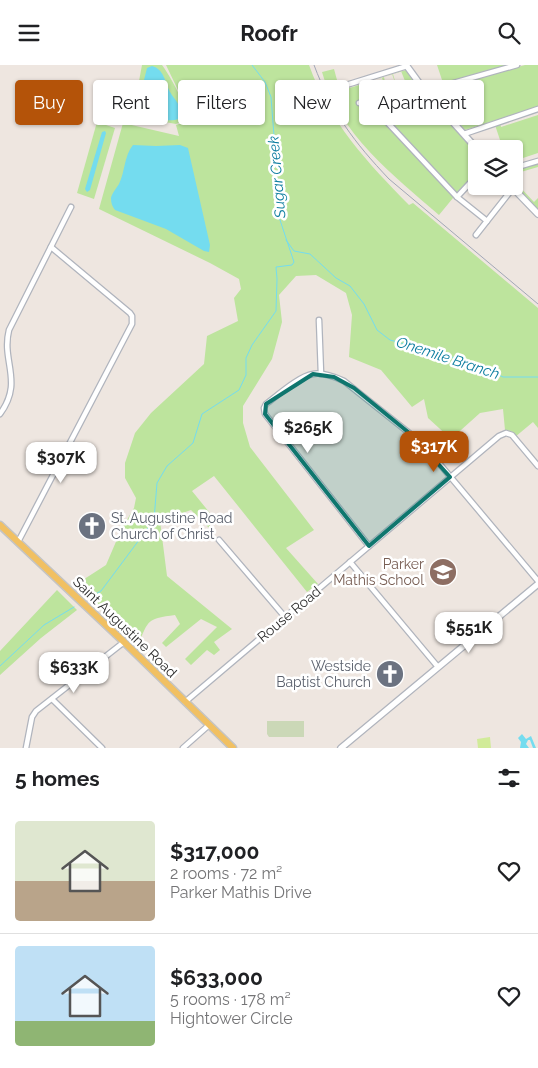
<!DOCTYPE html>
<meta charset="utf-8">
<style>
:root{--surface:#fff;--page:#f2f2f2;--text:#202124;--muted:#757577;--line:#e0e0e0;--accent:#b45309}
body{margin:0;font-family:Raleway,sans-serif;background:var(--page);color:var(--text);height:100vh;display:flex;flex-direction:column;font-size:19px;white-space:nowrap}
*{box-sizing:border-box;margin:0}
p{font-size:16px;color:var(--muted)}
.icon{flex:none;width:28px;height:28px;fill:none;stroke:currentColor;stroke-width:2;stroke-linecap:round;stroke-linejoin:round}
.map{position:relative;height:683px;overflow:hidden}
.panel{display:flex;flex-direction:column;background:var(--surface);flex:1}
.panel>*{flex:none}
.guide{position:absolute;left:15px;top:15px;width:509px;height:45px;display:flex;gap:10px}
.fabs{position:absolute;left:468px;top:75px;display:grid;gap:10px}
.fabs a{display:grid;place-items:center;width:55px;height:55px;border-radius:5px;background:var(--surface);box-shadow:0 1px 4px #0004;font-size:25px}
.price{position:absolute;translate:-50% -42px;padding:0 11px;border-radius:10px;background:#fff;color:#222;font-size:16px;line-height:32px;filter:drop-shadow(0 1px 2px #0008)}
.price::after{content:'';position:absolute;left:50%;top:30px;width:15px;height:11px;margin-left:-8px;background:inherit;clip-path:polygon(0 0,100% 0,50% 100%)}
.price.current{background:var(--accent);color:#fff}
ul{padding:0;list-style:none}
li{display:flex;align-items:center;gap:15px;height:125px;padding:0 15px}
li+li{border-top:1px solid var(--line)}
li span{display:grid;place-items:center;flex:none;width:140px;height:100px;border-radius:5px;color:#555}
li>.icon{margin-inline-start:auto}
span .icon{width:60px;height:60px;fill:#fffc;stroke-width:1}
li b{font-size:21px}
h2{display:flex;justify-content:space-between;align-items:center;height:60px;padding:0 15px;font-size:21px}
.chip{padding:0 18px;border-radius:5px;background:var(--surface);box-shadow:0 1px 4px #0004;font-size:18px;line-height:45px}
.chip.current{background:var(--accent);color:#fff}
header{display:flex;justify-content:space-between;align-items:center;height:65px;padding:0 15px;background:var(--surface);font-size:22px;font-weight:700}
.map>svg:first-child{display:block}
</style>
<header><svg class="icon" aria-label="menu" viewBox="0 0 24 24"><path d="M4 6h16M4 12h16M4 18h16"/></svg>Roofr<svg class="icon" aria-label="search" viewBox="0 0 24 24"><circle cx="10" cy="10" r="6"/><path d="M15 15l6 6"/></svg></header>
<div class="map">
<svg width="538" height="683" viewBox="0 0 538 683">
<rect width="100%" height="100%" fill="#eee6e0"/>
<g fill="#bde49d">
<path d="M142,0H162C170,11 190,44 184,56L176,59L148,54L144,44V34L139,16Z"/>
<path d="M166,0H309C330,58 367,97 409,140L413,138L538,243V363L533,357L515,372L511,366L505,365L503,344L480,348L451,374L428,353L424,334L412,342L381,305L349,292L352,250L346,228L316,210L296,211L279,230L282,257L272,294L243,341V358L250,382L314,465L286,483L318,519L307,527L214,411L192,426L214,453L209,463L191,445L160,456L167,511L232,564L214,577L220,585L214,590L207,585L191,600L185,594L217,562L201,554L166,582L162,578L180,559L175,550C147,554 149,554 138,580L75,520L106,500L121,465L134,443L136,433L125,413V398L135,368L151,348L204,299L207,271L238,256L234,233L241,224L239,214L210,198L99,144L123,58L179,71L176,60L185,57L188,49L187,44Z"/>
<path d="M437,0H508L443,18Z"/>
<path d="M525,0H538V42L465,65L434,27L436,26L438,29H441L440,24L447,22L450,26L457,24L456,20L463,18L466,25L464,23L459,26L462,35L464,37L467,36L468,31L466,21L471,19L474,30L477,29L479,32L483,31L481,20H476L473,23L472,15Z"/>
<path d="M334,4L340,26L406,5L412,15L411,19L408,20L406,16H405L401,6L393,9L397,23L392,9L384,12L387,27L382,13L374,15L378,30L357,37L358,40L365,38L369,52L383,48L379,34L383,33L387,47L398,43L394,29L400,27L405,41L419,36L413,22H418L476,87V113L453,133L439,150C393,110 339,69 322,7Z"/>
<path d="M538,50V88L514,96V84H482L501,78L495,60L500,58L501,62Z"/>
<path d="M97,57L115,63L94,134L77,128Z"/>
<path d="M538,98V102L514,109V105Z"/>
<path d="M518,120L534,137L538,133V147L516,122Z"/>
<path d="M57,525L77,545L41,573L0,610V586Z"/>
</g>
<path fill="#cbd8b7" d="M267,656H304V672H269L267,669Z"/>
<path fill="#d1eb99" d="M490,672L491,683H478L477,674Z"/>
<g fill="#74dcef">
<path d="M152,1C164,4 165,17 170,27C174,34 180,39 182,48L179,54C170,57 153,55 148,47V34L144,15L147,3Z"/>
<path d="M105,66L106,68L90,125L87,127L85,124L102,67Z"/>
<path d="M133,80L156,81L180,80L188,83L210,180L209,187L204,186L166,164L115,145C112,141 111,138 111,133C112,128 116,124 119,119C125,107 124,91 133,80Z"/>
<path d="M522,669L526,674L531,671L536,683H533L530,675H528L526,679L529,683H520L521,677L518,673Z"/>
</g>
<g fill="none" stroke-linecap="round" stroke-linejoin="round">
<g stroke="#74dcef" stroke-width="1">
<path d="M286,175L294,186L310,189L336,213L350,221L364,239L377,265L390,275L477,299L503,312H538"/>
<path d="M90,532L101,526L154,455L157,418L167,401L193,378L202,349L239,325L246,310V293L252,280L276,246L277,214L276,202L292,200L294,197L278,149L277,129L273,105L275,84L271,32L265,17L252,0"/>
<path d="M0,601L44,560L74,542"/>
</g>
<defs>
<g id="street">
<path d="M343,21L407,1"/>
<path d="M425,26L517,0"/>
<path d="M359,38L418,18"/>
<path d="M387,57L457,132L487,156"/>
<path d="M464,69L538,44"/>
<path d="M514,103L538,96"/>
<path d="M457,132L470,118L476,115"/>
<path d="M476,170L513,123"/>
<path d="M319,255L321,309"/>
<path d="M0,349C24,316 1,297 9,265L71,142"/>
<path d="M219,475L285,552"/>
<path d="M18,477L132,259V251L130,248L51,182"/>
<path d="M369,481L265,349L264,343L266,339C278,330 299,311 313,309C323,307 335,312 344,316L413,371L427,384L538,516"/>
<path d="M350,497L438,602"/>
<path d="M52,634L102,683"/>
<path d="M185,637L499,371L506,368L512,370L538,401"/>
<path d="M26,683L32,652L36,646L124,577"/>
<path d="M183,683L209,660"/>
</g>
<g id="secondary">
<path d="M406,0L425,26L477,84"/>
<path d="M511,121L538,149"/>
<path d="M341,683L538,519"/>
</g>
<path id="primary" d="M0,460L124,577L233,683"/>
</defs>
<use href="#street" stroke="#b0b4bd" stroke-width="7"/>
<use href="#secondary" stroke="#b0b4bd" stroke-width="8"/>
<use href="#primary" stroke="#c4c4c4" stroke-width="9"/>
<use href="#street" stroke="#fff" stroke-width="4.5"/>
<use href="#secondary" stroke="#fff" stroke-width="5.5"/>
<use href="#primary" stroke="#f1c062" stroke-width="6"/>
<path stroke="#a2a7b7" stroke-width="1" d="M314,0C332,48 354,77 389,114L538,239"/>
</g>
<path fill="#0f766e" fill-opacity="0.2" stroke="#0f766e" stroke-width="4" stroke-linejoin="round" d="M313,309L334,312L354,323L413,371L450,412L369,481L265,349L266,339Z"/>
<defs>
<symbol id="church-disc" viewBox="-11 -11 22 22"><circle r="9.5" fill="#6b7280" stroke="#fff"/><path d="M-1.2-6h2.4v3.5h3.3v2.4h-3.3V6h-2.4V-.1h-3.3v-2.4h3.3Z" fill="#fff"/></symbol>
<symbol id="school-disc" viewBox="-11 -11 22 22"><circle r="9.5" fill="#8d6e63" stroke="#fff"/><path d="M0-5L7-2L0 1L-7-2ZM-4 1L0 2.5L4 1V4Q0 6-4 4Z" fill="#fff"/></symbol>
</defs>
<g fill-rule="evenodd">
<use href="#church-disc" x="76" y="445" width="32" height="32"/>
<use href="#school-disc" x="427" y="491" width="32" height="32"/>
<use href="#church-disc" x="374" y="593" width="32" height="32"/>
</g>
<g text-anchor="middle" stroke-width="5" stroke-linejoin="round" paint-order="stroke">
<g font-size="14" fill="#5b616d" stroke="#fff" text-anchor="start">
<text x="111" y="458">St. Augustine Road<tspan x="111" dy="16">Church of Christ</tspan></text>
<text x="371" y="606" text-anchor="end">Westside<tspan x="371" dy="16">Baptist Church</tspan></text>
</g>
<g font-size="14" fill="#785e54" stroke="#fff" text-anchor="end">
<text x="424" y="504">Parker<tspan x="424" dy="16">Mathis School</tspan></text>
</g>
<g font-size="14" fill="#2d2d2d" stroke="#fff">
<text transform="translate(289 549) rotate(-40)" y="5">Rouse Road</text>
<text transform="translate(125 562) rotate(44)" y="5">Saint Augustine Road</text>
</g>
<g font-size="15" font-style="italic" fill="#0e7ea0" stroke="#fff">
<text transform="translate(277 112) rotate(-95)" y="5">Sugar Creek</text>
<text transform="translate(448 293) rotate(18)" y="5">Onemile Branch</text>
</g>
</g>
</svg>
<div class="fabs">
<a><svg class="icon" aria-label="layers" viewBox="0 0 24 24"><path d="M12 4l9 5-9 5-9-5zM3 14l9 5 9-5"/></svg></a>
</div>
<b class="price" style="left:308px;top:389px">$265K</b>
<b class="price current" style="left:434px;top:408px">$317K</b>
<b class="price" style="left:61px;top:419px">$307K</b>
<b class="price" style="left:469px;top:589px">$551K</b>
<b class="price" style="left:74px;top:629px">$633K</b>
<div class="guide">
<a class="chip current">Buy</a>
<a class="chip">Rent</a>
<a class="chip">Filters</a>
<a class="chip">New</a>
<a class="chip">Apartment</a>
</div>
</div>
<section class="panel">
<h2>5 homes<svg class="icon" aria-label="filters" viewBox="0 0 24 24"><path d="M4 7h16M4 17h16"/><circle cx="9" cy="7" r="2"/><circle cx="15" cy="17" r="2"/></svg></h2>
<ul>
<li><span style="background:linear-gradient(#dfe7d0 60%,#b9a48a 0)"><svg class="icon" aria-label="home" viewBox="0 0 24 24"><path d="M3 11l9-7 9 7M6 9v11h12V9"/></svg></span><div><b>$317,000</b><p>2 rooms · 72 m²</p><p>Parker Mathis Drive</p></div><svg class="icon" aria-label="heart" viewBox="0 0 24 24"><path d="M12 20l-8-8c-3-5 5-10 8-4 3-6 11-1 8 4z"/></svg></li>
<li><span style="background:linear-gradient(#bfe0f5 75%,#8fb573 0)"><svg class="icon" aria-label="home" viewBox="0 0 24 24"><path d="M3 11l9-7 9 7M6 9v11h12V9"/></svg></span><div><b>$633,000</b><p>5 rooms · 178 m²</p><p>Hightower Circle</p></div><svg class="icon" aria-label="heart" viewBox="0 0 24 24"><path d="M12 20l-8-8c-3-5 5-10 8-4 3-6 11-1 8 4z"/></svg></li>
</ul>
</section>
